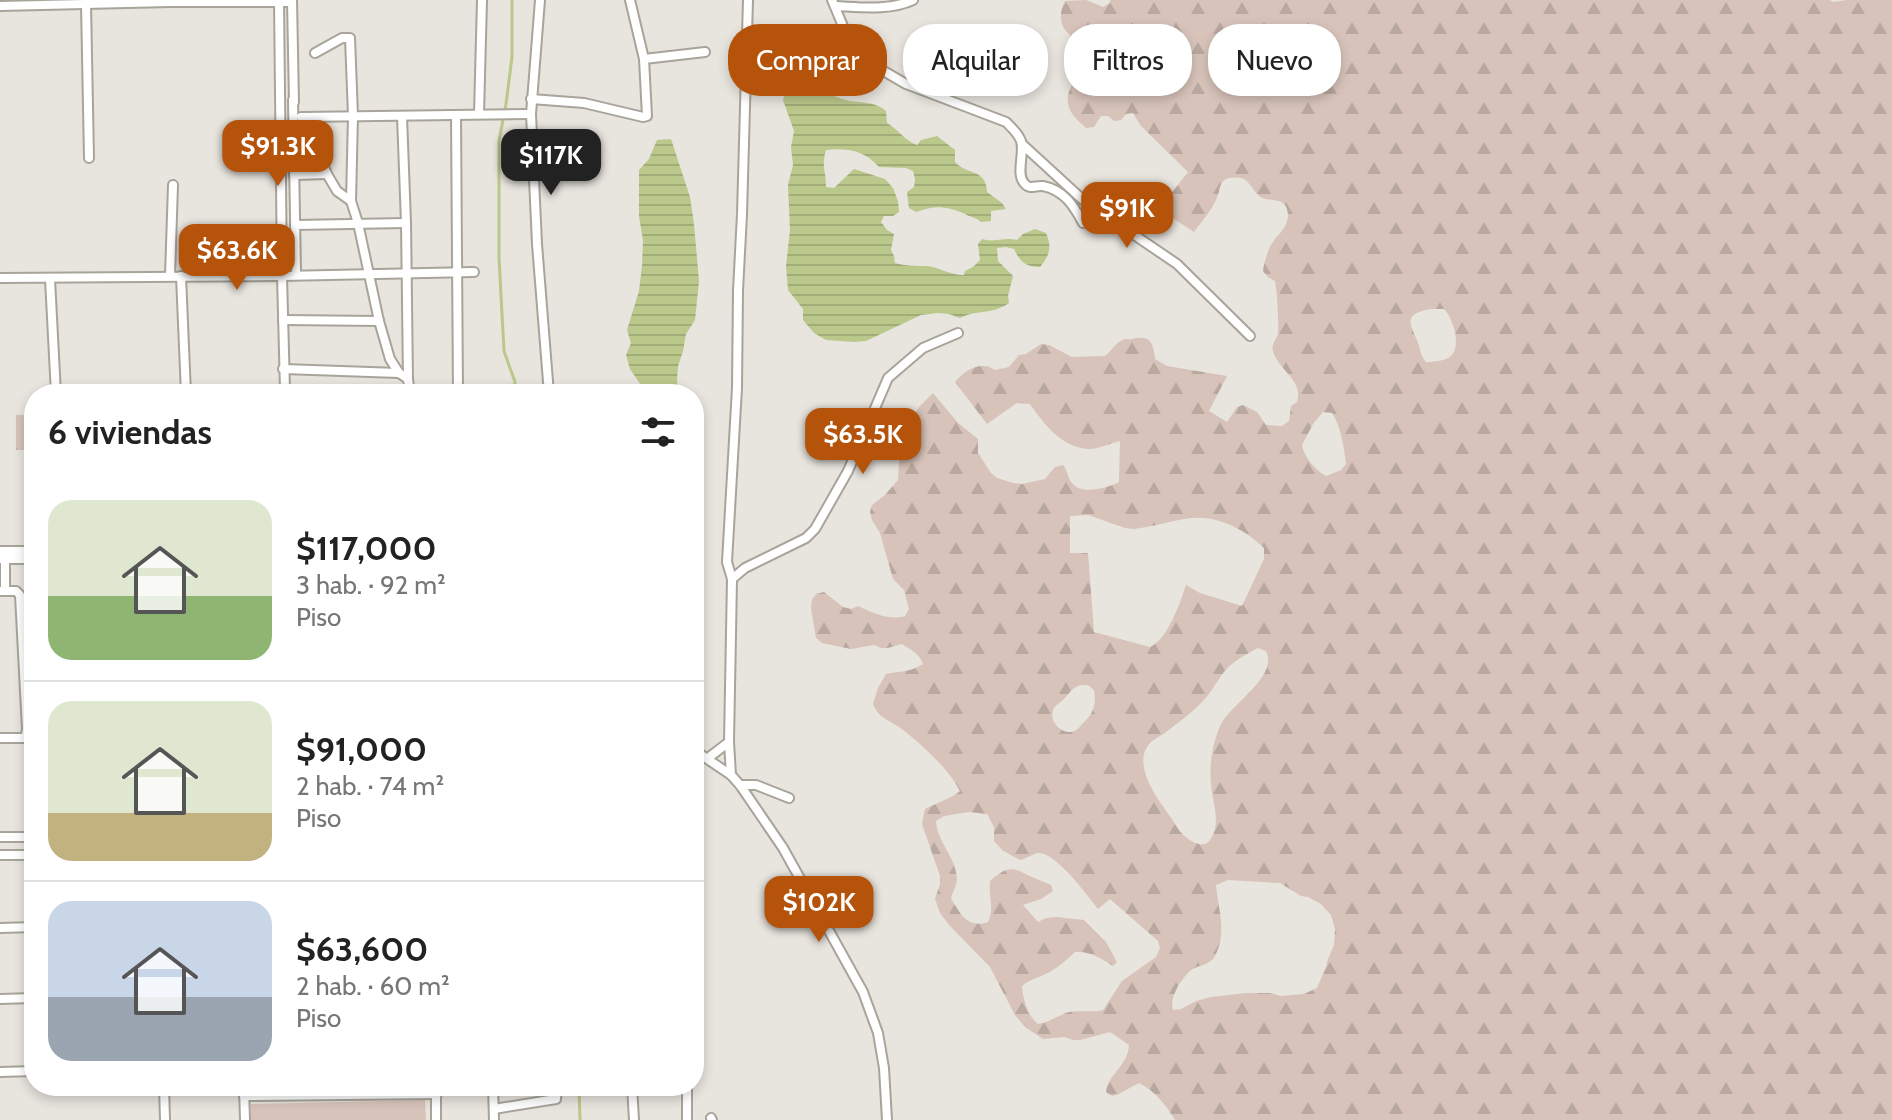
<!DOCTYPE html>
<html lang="es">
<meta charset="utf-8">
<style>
:root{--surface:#fff;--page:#f2f2f2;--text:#222;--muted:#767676;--line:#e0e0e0;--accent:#b45309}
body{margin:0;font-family:Cabin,sans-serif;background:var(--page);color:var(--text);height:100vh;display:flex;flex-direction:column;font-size:30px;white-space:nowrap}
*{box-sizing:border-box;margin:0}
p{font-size:26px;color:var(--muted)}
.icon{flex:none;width:44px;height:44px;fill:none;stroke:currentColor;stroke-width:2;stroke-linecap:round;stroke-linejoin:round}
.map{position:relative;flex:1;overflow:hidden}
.panel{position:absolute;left:24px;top:384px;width:680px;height:712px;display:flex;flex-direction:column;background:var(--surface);border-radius:32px;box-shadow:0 4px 12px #0003}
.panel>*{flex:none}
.banner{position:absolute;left:728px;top:24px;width:760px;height:72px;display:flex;gap:16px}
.price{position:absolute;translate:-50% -68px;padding:0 18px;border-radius:16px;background:var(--accent);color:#fff;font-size:26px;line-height:52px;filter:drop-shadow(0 2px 4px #0008)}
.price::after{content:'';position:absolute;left:50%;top:48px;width:24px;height:18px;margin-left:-12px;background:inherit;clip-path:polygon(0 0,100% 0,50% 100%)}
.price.selected{background:#222;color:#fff}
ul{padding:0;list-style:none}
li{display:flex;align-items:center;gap:24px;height:200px;padding:0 24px}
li+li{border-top:2px solid var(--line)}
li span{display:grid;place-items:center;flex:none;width:224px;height:160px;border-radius:24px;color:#555}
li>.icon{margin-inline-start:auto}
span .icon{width:96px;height:96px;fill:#fffc;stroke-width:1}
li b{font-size:34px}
h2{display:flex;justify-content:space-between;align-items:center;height:96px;padding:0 24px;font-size:34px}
.tag{padding:0 28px;border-radius:32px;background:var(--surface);box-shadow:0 4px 12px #0003;font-size:28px;line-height:72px}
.tag.selected{background:var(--accent);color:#fff}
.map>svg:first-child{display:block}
</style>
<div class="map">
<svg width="1892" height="1120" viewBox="0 0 1892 1120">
<defs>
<pattern id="forest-firs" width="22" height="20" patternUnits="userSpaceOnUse" patternTransform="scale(2)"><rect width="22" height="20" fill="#d7c3b9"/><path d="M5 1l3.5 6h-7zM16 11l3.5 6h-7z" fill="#b9a89f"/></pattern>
<pattern id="park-tufts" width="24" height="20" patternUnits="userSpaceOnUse" patternTransform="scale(2)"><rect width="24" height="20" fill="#d7c3b9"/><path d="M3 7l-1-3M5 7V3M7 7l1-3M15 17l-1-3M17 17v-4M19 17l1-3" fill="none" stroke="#b9a89f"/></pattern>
<pattern id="water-rules" width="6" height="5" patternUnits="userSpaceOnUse" patternTransform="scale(2)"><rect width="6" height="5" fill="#bbc88b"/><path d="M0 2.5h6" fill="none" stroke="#a1ac78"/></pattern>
</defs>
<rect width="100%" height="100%" fill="#e8e4de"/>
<path fill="url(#forest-firs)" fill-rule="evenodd" d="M1086,0L1103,7L1110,3V0H1830L1833,2L1847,0H1892V1120H1175C1166,1105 1155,1091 1139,1083C1130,1087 1122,1094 1112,1096L1106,1092C1108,1074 1128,1066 1129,1045L1110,1032L1080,1040H1073L1065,1037L1043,1039L1025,1027L1015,1015L990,967L950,926L940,913L935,899L940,884V876L922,824L925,809L953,796L960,791C949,769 921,744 902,729C890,720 879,719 873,704L878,688L886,674C900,671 911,672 923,664C919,653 911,650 902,644L888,648H881L874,645L851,649L822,643L816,638L811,608L812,600L816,594L824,592L843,607L851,609L858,606C872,613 890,621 905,616L909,609L904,590L893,579L880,533L872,520L870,512L872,505L885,495L898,480L900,449L905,442L907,426L919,407L933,393L958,423L978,439V453L991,473L997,478L1013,483L1022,484L1045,479L1055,467L1063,465C1068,471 1067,478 1073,484C1082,495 1108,488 1119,482L1120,441C1111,443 1099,449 1089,449C1062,448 1044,424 1030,404L1017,403L987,424L955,382C964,370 982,360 995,370L1009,367L1019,355L1026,354L1041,344L1049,345L1072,357L1105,356C1110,352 1114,346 1119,342C1126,338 1124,340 1131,339C1150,335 1153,341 1155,359L1167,366L1227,376L1209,411L1227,422L1237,407L1243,405L1257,412L1266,425L1282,426L1289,421L1291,406L1297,402C1304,380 1278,370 1273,351C1271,343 1277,340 1278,333C1279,326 1277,288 1275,281L1268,277L1263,271C1264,263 1267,253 1270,247C1275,236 1288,229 1288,215C1287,200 1278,201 1266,199C1255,197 1253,185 1244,179C1239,177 1231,177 1226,179C1219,183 1220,190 1218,195C1213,209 1202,221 1194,232L1159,209L1188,172L1141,126L1133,113L1126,114L1121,120L1114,121L1108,116H1101L1094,127L1086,128C1079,121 1069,114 1068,103C1066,94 1072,87 1074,79C1075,72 1075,47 1073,41C1070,33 1070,36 1065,30C1059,22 1060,10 1065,1ZM1430,309H1444C1453,318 1461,344 1452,355C1447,361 1434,362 1426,362C1420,355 1421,351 1418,343C1411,324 1401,315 1430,309ZM1323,412L1332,413C1341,426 1344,448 1346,464L1341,470L1326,476C1315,470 1304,457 1302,445L1313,424ZM1088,515L1125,528L1134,529C1151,527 1167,522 1184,519C1213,513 1244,528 1264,548V559L1242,606L1200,593L1186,585C1180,603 1168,639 1150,647L1094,632L1088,553H1070V516ZM1258,648L1266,651C1279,676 1231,704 1221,724C1213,741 1209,764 1211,783C1212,801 1221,820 1212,837C1206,849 1195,844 1187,838C1180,833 1177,827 1172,819C1160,802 1130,765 1150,743C1154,739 1160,736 1165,733C1177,723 1192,713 1202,702C1211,693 1216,682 1224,672C1233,661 1245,655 1258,648ZM1081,685H1088L1094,690C1097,704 1093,715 1082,724C1079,728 1077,731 1071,732C1061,733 1049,721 1053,711C1054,706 1058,704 1062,701C1069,694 1071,688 1081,685ZM969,812L987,814L994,827V841L1002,850L1020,860C1025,859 1033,854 1038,853C1055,851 1088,896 1098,909L1110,899L1158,941L1160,948L1156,957L1122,981L1103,1010C1091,1013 1080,1010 1069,1012C1058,1015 1049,1023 1038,1024C1027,1015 1023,999 1022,986C1031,978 1043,977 1053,970C1061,965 1068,958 1075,952C1091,951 1100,958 1113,966L1117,962L1106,942L1084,920L1057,917L1046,918L1038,922L1023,905L1041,899L1053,891L1051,885C1045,882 1038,880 1032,877C1011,867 1009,865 990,881C988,896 995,908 988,922C968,929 960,914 951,898C953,891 957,885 957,879C956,857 937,842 936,821L944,816ZM1228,880L1280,883L1301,896L1308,897L1321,904L1331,915L1335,929L1334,945L1328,959L1326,967L1317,988L1304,994L1280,996L1271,993H1246L1211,997L1196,1001L1181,1009L1173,1010C1169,998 1181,979 1190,971C1199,964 1211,966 1216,954C1227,930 1218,909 1216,885Z"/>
<rect fill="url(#park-tufts)" x="16" y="415" width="18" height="35"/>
<path fill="#d7c3b9" d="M425,1100L426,1120H251V1104Z"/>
<g fill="url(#water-rules)">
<path d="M788,68L805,83C817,81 820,83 826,95C835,95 838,98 846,100C861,104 873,100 886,111L887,123C899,130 904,140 917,145L921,140L937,136L955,150V162C968,176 986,168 987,192L1002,203L1006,209L991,211V221L981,222C975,217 970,217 963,213C945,206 935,205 916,212L909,208L907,192L914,187L915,179L913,171L906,168L879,167C863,150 848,148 826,150C821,167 826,170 826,187L834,188L854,169L885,179L893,188L898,201L899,212L893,216H884L881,222L887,230L894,234L891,250L894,256L895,263C905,266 916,266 927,266C939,267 949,275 964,275L965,271L973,267L980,260L978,244L982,239C996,243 1002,237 1017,240L1023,234L1035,229L1046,233C1052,247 1050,255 1040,267C1026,267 1020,262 1014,249L1006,247L997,248L998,261L1013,276L1008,296L1009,303C992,315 978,309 960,318L949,314L938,313L921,315L866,341L854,342L826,340L814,333L803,320V309L788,290L786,266L790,230L788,185L793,165L791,147L794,131L783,100L786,89L783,72Z"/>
<path d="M671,139L690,197L694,224L699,281L695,320L686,334L683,351L678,366L677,381L680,394H647L630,369L626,355L631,343L627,330L639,291L642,266L643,241L639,216V170L649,159L657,140Z"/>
</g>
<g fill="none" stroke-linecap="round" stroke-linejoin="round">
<g stroke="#bbc88b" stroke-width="3">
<path d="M512,0V57L506,104L499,141V258L504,351L515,382L514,394"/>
<path d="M579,1086L580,1120"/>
</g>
<defs>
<g id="minor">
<path d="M279,0L282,276L285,390"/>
<path d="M292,0L294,102"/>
<path d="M540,0L531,114L537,244L549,394"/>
<path d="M832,0L850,43L856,50L875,66L906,84L1006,122C1012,128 1018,133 1021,141C1025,153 1015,175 1025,184C1030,190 1036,185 1043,186C1064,190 1074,206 1083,223"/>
<path d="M86,4L89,158"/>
<path d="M0,6L170,2H292"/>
<path d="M835,6C860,7 889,11 913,0"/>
<path d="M315,53L342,38H350L353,116L351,201L358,223L379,321L390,359L399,373"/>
<path d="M644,59L705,52"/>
<path d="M531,99L584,103L643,117L647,116L644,59L630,0"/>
<path d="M293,100L296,275"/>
<path d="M479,114L482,0"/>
<path d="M456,115L458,394"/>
<path d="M402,116L406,223L408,379"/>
<path d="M1023,145L1083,200L1177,264L1250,336"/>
<path d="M294,175L327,174"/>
<path d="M351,201L337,191L327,174L301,117L531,114"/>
<path d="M295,225L406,223"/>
<path d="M170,276L173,185"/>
<path d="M181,276L186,394"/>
<path d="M0,278L282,276L474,272"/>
<path d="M50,279L56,394"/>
<path d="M283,320L379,321"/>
<path d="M283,369L399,373L408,379L410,394"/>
<path d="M0,551H34"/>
<path d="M0,559H34"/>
<path d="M5,559V591"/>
<path d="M732,579L745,568L806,538L815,529L848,471L888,378L923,348L958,333"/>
<path d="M0,591H16L20,595L27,729L26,735L24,738H0"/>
<path d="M694,750L731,775L740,785L783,848L863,992L878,1033L884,1068L887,1120"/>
<path d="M708,758L729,742"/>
<path d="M731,775L729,742L732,579L727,562L737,388L738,291L742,214L748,0"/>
<path d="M740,785H756L789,798"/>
<path d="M0,837H34"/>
<path d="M0,855H34"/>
<path d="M0,928L34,927"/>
<path d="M0,999L34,998"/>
<path d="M0,1072L34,1071"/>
<path d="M164,1086L165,1120"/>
<path d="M244,1086L245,1120"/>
<path d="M493,1086L494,1120"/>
<path d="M632,1086L634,1120"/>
<path d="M244,1096L437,1094"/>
<path d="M494,1109L556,1099L557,1086"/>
<path d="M711,1118L712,1120"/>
<path d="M436,1120V1086"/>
<path d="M687,1120V1086"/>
</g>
</defs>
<use href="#minor" stroke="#a8a49a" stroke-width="12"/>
<use href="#minor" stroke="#fff" stroke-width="8"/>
</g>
</svg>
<b class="price" style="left:278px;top:188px">$91.3K</b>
<b class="price selected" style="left:551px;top:197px">$117K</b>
<b class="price" style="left:1127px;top:250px">$91K</b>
<b class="price" style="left:237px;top:292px">$63.6K</b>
<b class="price" style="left:863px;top:476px">$63.5K</b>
<b class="price" style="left:819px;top:944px">$102K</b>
<div class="banner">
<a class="tag selected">Comprar</a>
<a class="tag">Alquilar</a>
<a class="tag">Filtros</a>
<a class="tag">Nuevo</a>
</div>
<section class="panel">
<h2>6 viviendas<svg class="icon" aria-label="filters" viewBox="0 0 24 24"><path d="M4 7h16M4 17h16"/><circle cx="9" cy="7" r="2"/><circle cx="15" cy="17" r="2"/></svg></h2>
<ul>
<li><span style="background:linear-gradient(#dfe7d0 60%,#8fb573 0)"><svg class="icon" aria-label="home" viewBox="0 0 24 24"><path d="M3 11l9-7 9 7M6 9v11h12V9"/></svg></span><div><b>$117,000</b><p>3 hab. · 92 m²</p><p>Piso</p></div></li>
<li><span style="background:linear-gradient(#dfe7d0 70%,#c2b280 0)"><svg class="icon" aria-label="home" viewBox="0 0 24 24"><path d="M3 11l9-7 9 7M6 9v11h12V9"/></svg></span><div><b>$91,000</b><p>2 hab. · 74 m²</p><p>Piso</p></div></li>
<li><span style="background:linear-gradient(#c9d6e8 60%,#9aa5b1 0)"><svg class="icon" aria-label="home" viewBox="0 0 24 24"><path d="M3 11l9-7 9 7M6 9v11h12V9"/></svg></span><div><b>$63,600</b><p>2 hab. · 60 m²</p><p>Piso</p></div></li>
</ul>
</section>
</div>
